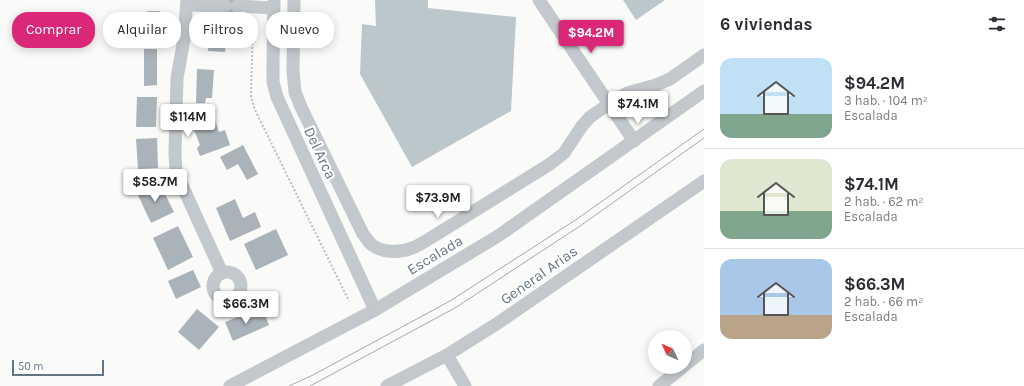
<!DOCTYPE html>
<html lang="es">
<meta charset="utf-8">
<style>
:root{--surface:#fff;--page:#f7f7f7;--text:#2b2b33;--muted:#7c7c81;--line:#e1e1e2;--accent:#db2777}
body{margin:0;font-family:Karla,sans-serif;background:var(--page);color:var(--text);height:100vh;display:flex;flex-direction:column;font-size:15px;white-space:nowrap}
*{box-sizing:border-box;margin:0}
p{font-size:13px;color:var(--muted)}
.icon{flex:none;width:22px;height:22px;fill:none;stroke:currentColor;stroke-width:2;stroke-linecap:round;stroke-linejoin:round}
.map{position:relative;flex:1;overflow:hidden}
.drawer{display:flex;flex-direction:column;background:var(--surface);width:320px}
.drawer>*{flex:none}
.banner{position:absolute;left:12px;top:12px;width:380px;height:36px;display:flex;gap:8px}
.needle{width:26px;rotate:314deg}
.tools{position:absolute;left:648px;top:330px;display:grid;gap:8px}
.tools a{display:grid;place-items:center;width:44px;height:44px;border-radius:50%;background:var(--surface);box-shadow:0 2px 10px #0003;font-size:20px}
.scale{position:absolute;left:12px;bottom:10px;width:92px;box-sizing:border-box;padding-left:4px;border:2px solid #657683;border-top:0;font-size:11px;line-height:14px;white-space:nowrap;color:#657683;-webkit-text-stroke:3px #fff;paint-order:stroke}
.price{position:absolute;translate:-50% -34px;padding:0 9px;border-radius:4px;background:#fff;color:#222;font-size:13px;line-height:26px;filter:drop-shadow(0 1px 2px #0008)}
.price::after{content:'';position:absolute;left:50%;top:24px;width:12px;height:9px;margin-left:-6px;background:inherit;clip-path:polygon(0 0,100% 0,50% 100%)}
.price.on{background:var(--accent);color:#fff}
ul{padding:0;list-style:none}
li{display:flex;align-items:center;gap:12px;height:100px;padding:0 16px}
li+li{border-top:1px solid var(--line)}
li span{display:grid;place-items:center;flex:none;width:112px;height:80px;border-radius:12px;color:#555}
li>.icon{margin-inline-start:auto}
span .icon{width:48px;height:48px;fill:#fffc;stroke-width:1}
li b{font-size:17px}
h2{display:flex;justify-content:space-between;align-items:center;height:48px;padding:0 16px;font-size:17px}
.pill{padding:0 14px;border-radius:16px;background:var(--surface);box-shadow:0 2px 10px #0003;font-size:14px;line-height:36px}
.pill.on{background:var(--accent);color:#fff}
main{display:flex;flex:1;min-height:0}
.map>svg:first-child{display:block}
</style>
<main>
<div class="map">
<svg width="704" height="386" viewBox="0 0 704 386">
<rect width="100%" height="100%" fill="#fafaf8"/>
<g fill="#bbc7cb">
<path d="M375,0H428V8L516,17L511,111L412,167L360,74L362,24L376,26Z"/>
<path d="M623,0H665L636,20Z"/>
</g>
<g fill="#aab3b9">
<rect x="225" y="0" width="12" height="16"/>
<path d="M147,11H160L159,34H146Z"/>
<path d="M209,34L227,35L225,52L208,51Z"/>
<path d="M144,49H157V85L144,86Z"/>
<path d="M197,69L214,70L212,98H206L205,103H196Z"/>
<path d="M137,97H157L156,127H136Z"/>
<path d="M208,110L212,121L215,120L219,132L225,130L230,145L200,156L197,148L200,145L194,130L198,129L193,115Z"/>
<path d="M157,138L158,168L138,169L136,139Z"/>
<path d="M243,145L258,174L247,180L238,164L227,170L220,157Z"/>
<path d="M159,182L174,212L151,223L137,193Z"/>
<path d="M235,199L243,218L255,212L261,227L230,241L216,208Z"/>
<path d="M178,226L193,257L168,270L153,238Z"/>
<path d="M276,229L288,255L256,270L244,244Z"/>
<path d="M193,270L201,287L176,299L168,281Z"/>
<path d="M197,309L219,327L199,350L178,332Z"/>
<path d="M263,310L269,325L233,341L225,322L250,312L251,315Z"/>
</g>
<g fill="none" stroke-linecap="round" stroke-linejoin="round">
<path stroke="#bbbfc2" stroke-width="2" stroke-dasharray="2 2" stroke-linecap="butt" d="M253,19L251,97L255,110L349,301"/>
<g stroke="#c3c8cc" stroke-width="13">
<path d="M187,0L184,39L177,78L175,153L176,172L222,273"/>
<path d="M274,0L273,65V82L277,97L375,310"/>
<path d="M294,0L293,71L295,92L301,107L363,234C366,237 368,242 371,244C381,253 400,253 412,248C418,246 424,242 429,239L550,164L564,153L582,126L590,117L609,104L627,93L656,85L670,79L704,55"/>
<path d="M539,0L634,141"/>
<path d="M187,5L225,6"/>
<path d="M237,6L273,8"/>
<circle cx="227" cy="286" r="14"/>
<path d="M447,355L465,386"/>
<path d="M685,365L704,350"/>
<path d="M230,386L375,310L498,236L704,91"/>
<path d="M387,386L447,355L498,323L704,181"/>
<path d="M659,386L683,367"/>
</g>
<g stroke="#a2aab0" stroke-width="1">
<path d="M289,386L313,375L450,301L577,219L704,129"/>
<path d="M310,386L455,308L580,226L704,138"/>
</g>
</g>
<g text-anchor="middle" stroke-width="4" stroke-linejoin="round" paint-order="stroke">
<g font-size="15" fill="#657683" stroke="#fff">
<text transform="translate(320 153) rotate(65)" y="5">Del Arca</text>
<text transform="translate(435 255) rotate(-31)" y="5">Escalada</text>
<text transform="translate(539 275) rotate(-35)" y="5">General Arias</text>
</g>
</g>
</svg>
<div class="tools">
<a><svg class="needle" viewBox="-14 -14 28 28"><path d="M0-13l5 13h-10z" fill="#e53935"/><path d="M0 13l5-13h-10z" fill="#7c7c81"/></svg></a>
</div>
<div class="scale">50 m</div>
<b class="price on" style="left:591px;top:54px">$94.2M</b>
<b class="price" style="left:638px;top:125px">$74.1M</b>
<b class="price" style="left:188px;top:138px">$114M</b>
<b class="price" style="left:155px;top:203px">$58.7M</b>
<b class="price" style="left:438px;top:219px">$73.9M</b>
<b class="price" style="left:246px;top:325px">$66.3M</b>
<div class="banner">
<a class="pill on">Comprar</a>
<a class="pill">Alquilar</a>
<a class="pill">Filtros</a>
<a class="pill">Nuevo</a>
</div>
</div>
<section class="drawer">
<h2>6 viviendas<svg class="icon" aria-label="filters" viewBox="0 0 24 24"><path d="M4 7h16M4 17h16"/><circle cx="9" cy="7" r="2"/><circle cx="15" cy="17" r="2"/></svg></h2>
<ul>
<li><span style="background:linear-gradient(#bfe0f5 70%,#7fa58c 0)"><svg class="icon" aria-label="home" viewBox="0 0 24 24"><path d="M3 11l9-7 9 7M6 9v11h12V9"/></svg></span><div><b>$94.2M</b><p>3 hab. · 104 m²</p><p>Escalada</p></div></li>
<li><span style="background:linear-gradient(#dfe7d0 65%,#7fa58c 0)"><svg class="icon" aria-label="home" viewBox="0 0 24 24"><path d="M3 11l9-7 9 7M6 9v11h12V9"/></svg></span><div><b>$74.1M</b><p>2 hab. · 62 m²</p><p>Escalada</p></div></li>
<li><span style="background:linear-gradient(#a9c7e8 70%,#b9a48a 0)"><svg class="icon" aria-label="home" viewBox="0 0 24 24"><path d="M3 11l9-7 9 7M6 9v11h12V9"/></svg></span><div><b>$66.3M</b><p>2 hab. · 66 m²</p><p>Escalada</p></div></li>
</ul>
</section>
</main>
